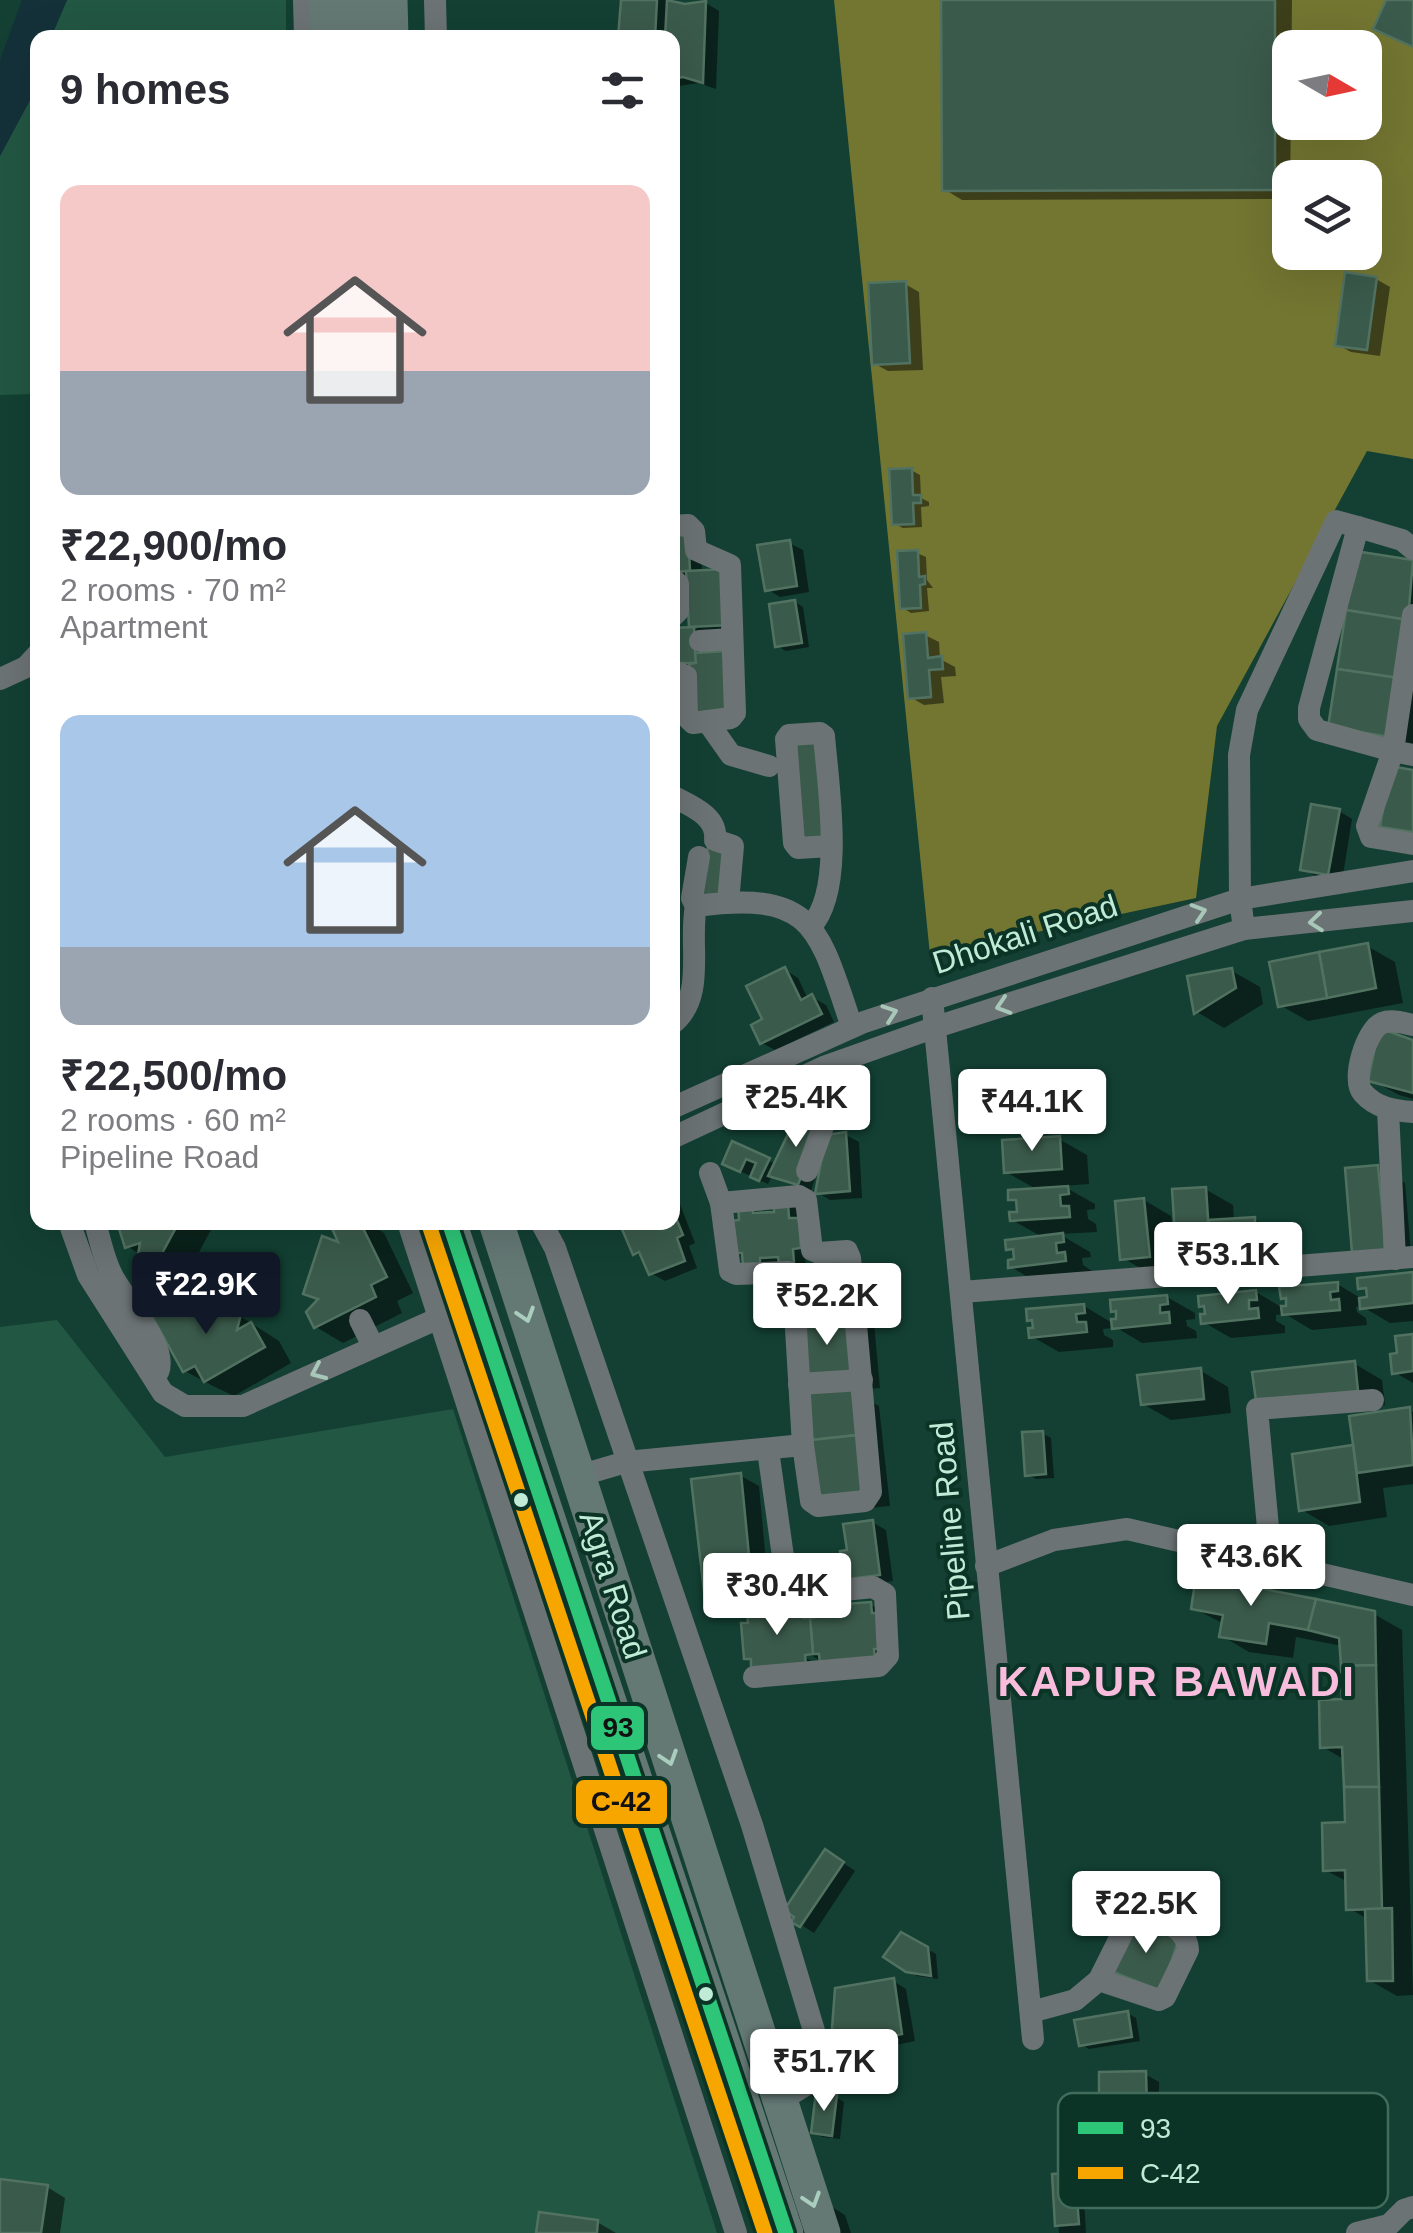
<!DOCTYPE html>
<meta charset="utf-8">
<style>
:root{--surface:#fff;--page:#f2f2f3;--text:#2b2b33;--muted:#7c7c81;--accent:#111827}
body{margin:0;font-family:Helvetica,sans-serif;background:var(--page);color:var(--text);height:100vh;display:flex;flex-direction:column;font-size:38px;white-space:nowrap}
*{box-sizing:border-box;margin:0}
p{font-size:32px;color:var(--muted)}
.icon{flex:none;width:55px;height:55px;fill:none;stroke:currentColor;stroke-width:2;stroke-linecap:round;stroke-linejoin:round}
.map{position:relative;flex:1;overflow:hidden}
.panel{position:absolute;left:30px;top:30px;width:650px;height:1200px;display:flex;flex-direction:column;background:var(--surface);border-radius:20px;box-shadow:0 10px 40px #0002}
.panel>*{flex:none}
.needle{width:65px;rotate:99deg}
.controls{position:absolute;left:1272px;top:30px;display:grid;gap:20px}
.controls a{display:grid;place-items:center;width:110px;height:110px;border-radius:20px;background:var(--surface);box-shadow:0 10px 40px #0002;font-size:50px}
.price{position:absolute;translate:-50% -85px;padding:0 22px;border-radius:10px;background:#fff;color:#222;font-size:32px;line-height:65px;filter:drop-shadow(0 2px 5px #0008)}
.price::after{content:'';position:absolute;left:50%;top:60px;width:30px;height:22px;margin-left:-15px;background:inherit;clip-path:polygon(0 0,100% 0,50% 100%)}
.price.active{background:var(--accent);color:#fff}
ul{padding:0;list-style:none}
li{display:grid;align-content:center;gap:20px;height:530px;padding:0 30px}
li span{display:grid;place-items:center;height:310px;border-radius:20px;color:#555}
li>.icon{margin-inline-start:auto}
span .icon{width:180px;height:180px;fill:#fffc;stroke-width:1}
li b{font-size:42px}
h2{display:flex;justify-content:space-between;align-items:center;height:120px;padding:0 30px;font-size:42px}
.map>svg:first-child{display:block}
</style>
<div class="map">
<svg width="1413" height="2233" viewBox="0 0 1413 2233">
<rect width="100%" height="100%" fill="#134033"/>
<g fill="#225743">
<path d="M67,0H286V37L51,38Z"/>
<path d="M37,87V394L0,395V156Z"/>
<path d="M57,1320L165,1457L453,1409L717,2233H0V1327Z"/>
</g>
<path fill="#737631" fill-rule="evenodd" d="M834,0H1413V459L1367,451L1217,726L1196,898L930,955ZM1290,48H1365V122H1290ZM1290,178H1365V252H1290Z"/>
<path fill="#14313a" d="M22,0H67L51,37L38,38L37,87L0,156V60Z"/>
<g fill="#0007">
<path d="M623,0H675V4L685,6L706,3L719,11L716,89L699,83L679,86L672,83V38H621Z"/>
<path d="M944,0H1292L1290,199L962,200L944,189Z"/>
<path d="M1376,279L1390,287L1380,356L1351,352L1338,345Z"/>
<path d="M905,284L919,292L923,370L888,371L875,364Z"/>
<path d="M911,470L920,475L921,498L929,502V506L921,507L922,527L903,528L895,524Z"/>
<path d="M701,541L702,573L742,631L706,637L707,654L739,661L672,668V630L698,629L691,625L689,578L672,579Z"/>
<path d="M789,543L803,550L809,592L780,597L767,589Z"/>
<path d="M917,553L926,557L927,580L933,588H927L929,611L911,613L903,608Z"/>
<path d="M1357,554L1413,563V750L1359,742Z"/>
<path d="M795,602L803,607L809,647L786,651L777,646Z"/>
<path d="M925,635L939,642L940,659L955,667L956,676L941,677L944,703L924,705L910,697Z"/>
<path d="M1339,811L1352,819L1342,881L1316,876L1302,869Z"/>
<path d="M1367,946L1395,962L1403,1003L1308,1021L1280,1005Z"/>
<path d="M785,970L798,978L808,999L812,997L826,1005L834,1022L775,1050L762,1043L765,1020Z"/>
<path d="M1232,971L1260,987L1263,1004L1224,1028L1197,1012L1190,978Z"/>
<path d="M1413,1043V1099L1399,1095L1371,1080Z"/>
<path d="M823,1123L834,1129L831,1137L846,1135L859,1142L862,1198L830,1200L817,1192L823,1165H819L811,1191L772,1176L768,1184L733,1168V1144L776,1164Z"/>
<path d="M1059,1139L1087,1155L1089,1184L1063,1186L1095,1204V1209L1087,1210L1088,1219L1096,1224L1097,1232L1059,1234L1090,1252L1091,1257L1082,1258L1083,1265L1092,1271L1093,1276L1038,1283L1011,1267L1017,1261L1016,1252L1009,1248L1044,1238L1012,1220L1019,1214V1204L1011,1199L1038,1190L1006,1172Z"/>
<path d="M1377,1167L1405,1183L1412,1265L1355,1252Z"/>
<path d="M1205,1189L1233,1205L1234,1221L1254,1219L1282,1235L1283,1264L1240,1267L1173,1232L1176,1272L1150,1274L1123,1258L1144,1200L1171,1216L1173,1231H1177Z"/>
<path d="M672,1195L678,1199L695,1243L689,1246L697,1268L665,1281L651,1273L645,1258L635,1253L672,1222Z"/>
<path d="M788,1204L801,1212L806,1267L842,1264L870,1280L880,1388L852,1391L879,1406L890,1506L846,1510L799,1270L772,1272L734,1252L742,1223L752,1207L765,1215L777,1214Z"/>
<path d="M119,1222H206L213,1226L182,1284L140,1260L141,1255L127,1246Z"/>
<path d="M344,1222H366L384,1233L413,1293L397,1301L402,1313L343,1343L316,1327L320,1301L306,1293L342,1246Z"/>
<path d="M1413,1275V1321L1390,1323L1361,1306L1356,1307L1357,1312L1366,1318L1367,1325L1312,1330L1285,1314L1276,1315V1321L1285,1326V1333L1231,1338L1203,1322L1208,1316L1207,1309L1202,1305L1256,1292L1283,1308H1289L1288,1300L1283,1297L1337,1284L1364,1300H1370L1369,1292L1361,1287Z"/>
<path d="M1167,1297L1195,1313V1319L1186,1320L1187,1326L1196,1331L1197,1338L1142,1343L1112,1325V1328L1103,1329L1104,1335L1113,1340V1347L1059,1352L1031,1336L1036,1330L1035,1322L1030,1319L1084,1306L1114,1324L1119,1321L1118,1313L1113,1310Z"/>
<path d="M165,1305L181,1315L240,1316L279,1341L291,1363L234,1396L213,1386L185,1371Z"/>
<path d="M1413,1337V1383L1394,1372L1399,1356Z"/>
<path d="M1355,1364L1382,1380L1385,1405L1286,1415Z"/>
<path d="M1201,1371L1228,1387L1231,1413L1171,1420L1143,1404Z"/>
<path d="M1410,1410L1413,1412V1484L1383,1488L1387,1517L1329,1526L1302,1510L1294,1456L1355,1447Z"/>
<path d="M1042,1433L1051,1438L1054,1478L1036,1479L1027,1474Z"/>
<path d="M741,1476L759,1486L770,1606L755,1611L802,1610L820,1620L870,1604L884,1612L888,1666L836,1670L796,1646L793,1650L818,1665L753,1662L746,1658L750,1612L726,1618L708,1608Z"/>
<path d="M872,1522L886,1530L893,1581L865,1585L844,1564Z"/>
<path d="M1193,1608L1374,1614L1402,1630L1413,1995L1397,1996L1369,1980L1368,1919L1348,1908V1882L1325,1870L1347,1824L1345,1760L1323,1747L1345,1701L1342,1646L1296,1637L1293,1658L1249,1652L1222,1636L1224,1624Z"/>
<path d="M839,1860L855,1871L814,1933L795,1921Z"/>
<path d="M902,1935L936,1954L938,1979L917,1976L907,1970Z"/>
<path d="M893,1981L906,1989L915,2041L872,2050L847,2048L834,2041Z"/>
<path d="M1127,2013L1136,2018L1140,2041L1089,2049L1081,2044Z"/>
<path d="M1145,2074L1159,2082V2114L1115,2115L1102,2107Z"/>
<path d="M836,2097L844,2102L840,2139L822,2137L814,2132Z"/>
<path d="M1075,2175L1083,2180L1086,2233H1059L1055,2177Z"/>
<path d="M0,2181L47,2187L65,2198L60,2233H0Z"/>
<path d="M827,2204L845,2215L851,2233H782L778,2220Z"/>
<path d="M597,2222L616,2233H539Z"/>
</g>
<g fill="#3a5a4b" stroke="#527261" stroke-width="2.5">
<path d="M621,0H657L655,38H618Z"/>
<path d="M667,0L685,4L706,1L703,83L683,77L672,79V38H665Z"/>
<path d="M941,0H1275V190L942,191Z"/>
<path d="M1386,0H1413V47L1373,29Z"/>
<path d="M1345,272L1377,277L1367,350L1335,346Z"/>
<path d="M906,281L910,363L872,365L868,283Z"/>
<path d="M912,468L913,495H921V503H913L914,524L892,525L889,469Z"/>
<path d="M688,531L690,571L672,572V532Z"/>
<path d="M790,540L797,586L765,591L757,545Z"/>
<path d="M918,550L919,577L925,576V584L920,585L921,608L900,609L897,551Z"/>
<path d="M1355,551L1413,560L1408,620L1346,610Z"/>
<path d="M727,569L730,625L689,627L686,571Z"/>
<path d="M795,600L802,643L775,647L769,604Z"/>
<path d="M1346,610L1408,620L1399,678L1337,669Z"/>
<path d="M694,627L696,663H672V628Z"/>
<path d="M926,632L928,658L942,656L943,669L929,670L931,697L908,699L903,634Z"/>
<path d="M726,651L729,714L691,716L689,664L696,663L695,653Z"/>
<path d="M1337,669L1399,678L1390,737L1328,727Z"/>
<path d="M820,736L827,842L799,844L791,739Z"/>
<path d="M1390,766L1413,770V832L1380,827Z"/>
<path d="M1311,804L1340,809L1328,875L1300,870Z"/>
<path d="M708,846L732,850L726,900L701,897Z"/>
<path d="M1368,943L1376,988L1327,998L1319,952Z"/>
<path d="M1319,952L1327,998L1278,1007L1269,962Z"/>
<path d="M785,967L801,1000L812,994L822,1014L760,1044L751,1025L762,1019L746,986Z"/>
<path d="M1232,968L1236,988L1194,1014L1187,976Z"/>
<path d="M1379,1028L1413,1040V1093L1368,1081Z"/>
<path d="M798,1113L822,1119L798,1185L768,1176Z"/>
<path d="M846,1132L850,1191L815,1194L826,1135Z"/>
<path d="M1060,1136L1062,1169L1004,1173L1002,1140Z"/>
<path d="M732,1141L770,1158L759,1181L750,1177L756,1163L746,1159L740,1172L722,1164Z"/>
<path d="M1378,1165L1386,1250L1352,1253L1345,1168Z"/>
<path d="M1068,1186L1069,1194L1060,1195L1061,1206H1069L1070,1217L1010,1221L1009,1212H1017L1016,1200H1008V1190Z"/>
<path d="M1206,1187L1209,1234L1175,1236L1172,1189Z"/>
<path d="M1144,1198L1150,1257L1120,1260L1115,1201Z"/>
<path d="M788,1202L789,1218H799L801,1248L793,1249L794,1263L779,1264L778,1257L760,1258V1266L743,1267L742,1253H732L730,1221L739,1220L738,1205L752,1204L753,1213L774,1212V1203Z"/>
<path d="M672,1208L683,1235L677,1238L685,1261L649,1275L639,1252L633,1255L619,1222H672Z"/>
<path d="M1255,1217L1256,1249L1210,1253L1208,1220Z"/>
<path d="M117,1222H179L153,1270L137,1261L140,1243L125,1248Z"/>
<path d="M338,1222H360L387,1277L371,1285L376,1297L314,1328L306,1312L318,1299L303,1294L322,1236L338,1242L331,1226Z"/>
<path d="M1063,1233L1064,1242L1056,1243L1057,1253L1065,1252L1066,1261L1008,1268V1260L1014,1259L1013,1249L1006,1250L1005,1240Z"/>
<path d="M843,1261L848,1317L801,1322L796,1266Z"/>
<path d="M1413,1272V1303L1360,1309L1359,1298L1367,1297L1366,1288L1358,1289L1357,1278Z"/>
<path d="M1338,1282V1291L1330,1292L1331,1300L1339,1299L1340,1310L1282,1315L1281,1306H1286V1298L1281,1299L1279,1287Z"/>
<path d="M1256,1290L1257,1300H1249V1309L1258,1308L1259,1318L1201,1324L1200,1314H1205L1204,1306L1199,1307L1198,1296Z"/>
<path d="M1167,1295L1168,1304L1160,1305V1313L1169,1312L1170,1323L1112,1329L1111,1319H1116V1311L1111,1312L1110,1300Z"/>
<path d="M182,1299L241,1314L237,1330L251,1322L265,1347L204,1382L195,1366L183,1372L149,1311L165,1302L178,1315Z"/>
<path d="M1084,1304L1085,1313L1076,1314L1077,1322H1086L1087,1332L1029,1338L1028,1328H1033L1032,1320L1027,1321L1026,1309Z"/>
<path d="M848,1317L853,1374L807,1378L801,1322Z"/>
<path d="M1413,1334V1371L1392,1374L1390,1354L1397,1353L1395,1336Z"/>
<path d="M1355,1361L1358,1391L1256,1401L1252,1372Z"/>
<path d="M1201,1368L1204,1399L1141,1405L1137,1375Z"/>
<path d="M852,1388L858,1435L811,1440L808,1390Z"/>
<path d="M1410,1407L1413,1465L1357,1473L1349,1416Z"/>
<path d="M1043,1431L1046,1474L1025,1476L1022,1432Z"/>
<path d="M858,1435L863,1492L816,1496L811,1440Z"/>
<path d="M1353,1445L1360,1502L1299,1511L1292,1454Z"/>
<path d="M741,1473L753,1597L706,1609L691,1479Z"/>
<path d="M873,1520L880,1575L849,1579L848,1565L842,1566L840,1551L847,1550L843,1524Z"/>
<path d="M1196,1576L1316,1599L1308,1630L1269,1623L1266,1644L1219,1637L1223,1615L1191,1609Z"/>
<path d="M1316,1599L1375,1611L1376,1665L1341,1666L1339,1638L1308,1630Z"/>
<path d="M871,1602L872,1613H879L881,1649H874L875,1660L820,1664L819,1654H813L810,1618L817,1617L816,1606Z"/>
<path d="M802,1607L803,1618H810L813,1654L805,1655L806,1665L751,1669V1659H744L741,1623H748L747,1611Z"/>
<path d="M1376,1665L1379,1787H1344L1342,1747L1320,1748L1319,1700L1342,1699L1341,1666Z"/>
<path d="M1344,1787H1379L1382,1909L1346,1910L1345,1870L1323,1871L1322,1823L1345,1822Z"/>
<path d="M825,1849L844,1862L800,1927L791,1922L794,1917L784,1910Z"/>
<path d="M1392,1908L1393,1981H1367L1365,1909Z"/>
<path d="M1132,1921L1179,1939L1161,1991L1113,1972Z"/>
<path d="M901,1932L928,1947L931,1976L906,1972L883,1957Z"/>
<path d="M894,1978L902,2034L857,2044L831,2042L835,1988Z"/>
<path d="M1128,2011L1132,2037L1079,2046L1074,2020Z"/>
<path d="M1146,2071L1147,2108L1099,2109V2072Z"/>
<path d="M816,2092L837,2095L832,2136L811,2133Z"/>
<path d="M1075,2173L1079,2224L1055,2226L1052,2174Z"/>
<path d="M0,2179L48,2185L41,2233H0Z"/>
<path d="M539,2212L598,2220L597,2233H536Z"/>
</g>
<g fill="none" stroke-linecap="round" stroke-linejoin="round">
<g stroke="#6c7374" stroke-width="22">
<path d="M304,0L305,38"/>
<path d="M435,0L436,38"/>
<path d="M672,526L688,525L694,531L696,550L730,565L735,713L731,718L693,723L687,717L686,676L672,670"/>
<path d="M1358,527L1402,540L1413,549"/>
<path d="M672,578L678,584V611L672,617"/>
<path d="M1413,615L1393,751L1413,755"/>
<path d="M700,641L732,639"/>
<path d="M0,679L26,667L38,654"/>
<path d="M707,721L731,755L769,766"/>
<path d="M672,796C691,806 718,816 715,840L733,846L728,902"/>
<path d="M696,906L692,898L699,857"/>
<path d="M811,926C845,890 828,785 824,736L820,733L789,735L786,739L794,843L798,848L830,846"/>
<path d="M1244,929L1240,899L1239,755L1247,710L1336,521L1358,527L1309,708V719L1317,730L1393,751L1367,826L1371,837L1413,844"/>
<path d="M932,998L1033,2039"/>
<path d="M672,1024C707,996 688,944 696,906C815,890 818,927 852,1027"/>
<path d="M1413,1025C1403,1023 1392,1019 1382,1023C1366,1030 1351,1080 1363,1093C1376,1108 1395,1111 1413,1112"/>
<path d="M672,1108L864,1022L1240,899L1413,871"/>
<path d="M1388,1110L1395,1259"/>
<path d="M672,1138L826,1066L936,1027L1244,929L1413,911"/>
<path d="M807,1171L828,1113L811,1074"/>
<path d="M710,1173L721,1203L730,1271L736,1274L788,1272L793,1279L803,1445"/>
<path d="M69,1222L88,1275L163,1393L185,1406H243L439,1318"/>
<path d="M95,1222C100,1240 104,1260 112,1275C124,1300 177,1354 154,1378"/>
<path d="M408,1222L736,2233"/>
<path d="M541,1222L555,1248L752,1825L821,2054L814,2080L780,2101"/>
<path d="M962,1292L1413,1257"/>
<path d="M360,1320L373,1346"/>
<path d="M799,1384L862,1380"/>
<path d="M578,1476L626,1462L803,1445L811,1501L818,1506L865,1501L871,1492L850,1258L847,1251L819,1253L812,1250L806,1200L799,1196L721,1203"/>
<path d="M1271,1560L1257,1409L1373,1400"/>
<path d="M986,1566L1054,1540L1127,1529L1413,1595"/>
<path d="M754,1677L879,1666L888,1656L885,1594L873,1587L797,1595L788,1592L768,1450"/>
<path d="M1031,2012L1075,2000L1099,1980L1130,1918C1151,1914 1187,1924 1188,1950L1165,1997L1159,2000L1099,1980"/>
<path d="M1357,2233L1389,2225L1404,2210L1413,2207"/>
</g>
<g stroke="#647874" stroke-width="35">
<path d="M327,0L328,38"/>
<path d="M359,0V38"/>
<path d="M390,0L391,38"/>
<path d="M449,1222L786,2233"/>
<path d="M496,1222L823,2233"/>
</g>
<defs>
<path id="bus-1" d="M449,1222L786,2233"/>
<path id="bus-2" d="M430,1228L765,2233"/>
</defs>
<use href="#bus-1" stroke="#0b3426" stroke-width="22"/>
<use href="#bus-2" stroke="#0b3426" stroke-width="22"/>
<use href="#bus-1" stroke="#2dc577" stroke-width="15"/>
<use href="#bus-2" stroke="#f7a600" stroke-width="15"/>
</g>
<defs><path id="oneway-chevron" d="M-2-3.5L2.5 0L-2 3.5" fill="none" stroke-width="1.6" stroke-linecap="round" stroke-linejoin="round" transform="scale(2.5)"/></defs>
<g stroke="#a7c7b9">
<use href="#oneway-chevron" transform="translate(1199 912) rotate(-18)"/>
<use href="#oneway-chevron" transform="translate(1316 922) rotate(174)"/>
<use href="#oneway-chevron" transform="translate(1003 1006) rotate(162)"/>
<use href="#oneway-chevron" transform="translate(890 1013) rotate(-19)"/>
<use href="#oneway-chevron" transform="translate(318 1372) rotate(156)"/>
</g>
<g stroke="#a9cebe">
<use href="#oneway-chevron" transform="translate(526 1315) rotate(72)"/>
<use href="#oneway-chevron" transform="translate(669 1758) rotate(72)"/>
<use href="#oneway-chevron" transform="translate(812 2200) rotate(72)"/>
</g>
<g fill="#c0ebd7" stroke="#0b3426" stroke-width="4">
<circle cx="521" cy="1500" r="9"/>
<circle cx="706" cy="1994" r="9"/>
</g>
<g text-anchor="middle" stroke-width="8" stroke-linejoin="round" paint-order="stroke">
<g font-size="32" fill="#c0ebd7" stroke="#0b3426">
<text transform="translate(1025 934) rotate(-18)" y="11">Dhokali Road</text>
<text transform="translate(950 1521) rotate(-95)" y="11">Pipeline Road</text>
<text transform="translate(613 1585) rotate(72)" y="11">Agra Road</text>
</g>
<g font-size="42" font-weight="bold" letter-spacing="2.5" fill="#f8bcdc" stroke="#0b3426">
<text x="1177" y="1696">KAPUR BAWADI</text>
</g>
</g>
<rect x="1058" y="2093" width="330" height="115" rx="15" fill="#0b3426" stroke="#416b5b" stroke-width="2.5"/>
<rect x="1078" y="2122" width="45" height="12" fill="#2dc577"/>
<rect x="1078" y="2167" width="45" height="12" fill="#f7a600"/>
<g font-size="28" fill="#c0ebd7">
<text x="1140" y="2138">93</text>
<text x="1140" y="2183">C-42</text>
</g>
<g stroke="#0b3426" stroke-width="4">
<rect x="589" y="1704" width="57" height="48" rx="10" fill="#2dc577"/>
<rect x="574" y="1778" width="95" height="48" rx="10" fill="#f7a600"/>
</g>
<g font-size="28" text-anchor="middle" font-weight="bold" fill="#111">
<text x="618" y="1737">93</text>
<text x="621" y="1811">C-42</text>
</g>
</svg>
<div class="controls">
<a><svg class="needle" viewBox="-14 -14 28 28"><path d="M0-13l5 13h-10z" fill="#e53935"/><path d="M0 13l5-13h-10z" fill="#7c7c81"/></svg></a>
<a><svg class="icon" aria-label="layers" viewBox="0 0 24 24"><path d="M12 4l9 5-9 5-9-5zM3 14l9 5 9-5"/></svg></a>
</div>
<b class="price" style="left:796px;top:1150px">₹25.4K</b>
<b class="price" style="left:1032px;top:1154px">₹44.1K</b>
<b class="price" style="left:1228px;top:1307px">₹53.1K</b>
<b class="price active" style="left:206px;top:1337px">₹22.9K</b>
<b class="price" style="left:827px;top:1348px">₹52.2K</b>
<b class="price" style="left:1251px;top:1609px">₹43.6K</b>
<b class="price" style="left:777px;top:1638px">₹30.4K</b>
<b class="price" style="left:1146px;top:1956px">₹22.5K</b>
<b class="price" style="left:824px;top:2114px">₹51.7K</b>
<section class="panel">
<h2>9 homes<svg class="icon" aria-label="filters" viewBox="0 0 24 24"><path d="M4 7h16M4 17h16"/><circle cx="9" cy="7" r="2"/><circle cx="15" cy="17" r="2"/></svg></h2>
<ul>
<li><span style="background:linear-gradient(#f6c9c9 60%,#9aa5b1 0)"><svg class="icon" aria-label="home" viewBox="0 0 24 24"><path d="M3 11l9-7 9 7M6 9v11h12V9"/></svg></span><div><b>₹22,900/mo</b><p>2 rooms · 70 m²</p><p>Apartment</p></div></li>
<li><span style="background:linear-gradient(#a9c7e8 75%,#9aa5b1 0)"><svg class="icon" aria-label="home" viewBox="0 0 24 24"><path d="M3 11l9-7 9 7M6 9v11h12V9"/></svg></span><div><b>₹22,500/mo</b><p>2 rooms · 60 m²</p><p>Pipeline Road</p></div></li>
</ul>
</section>
</div>
